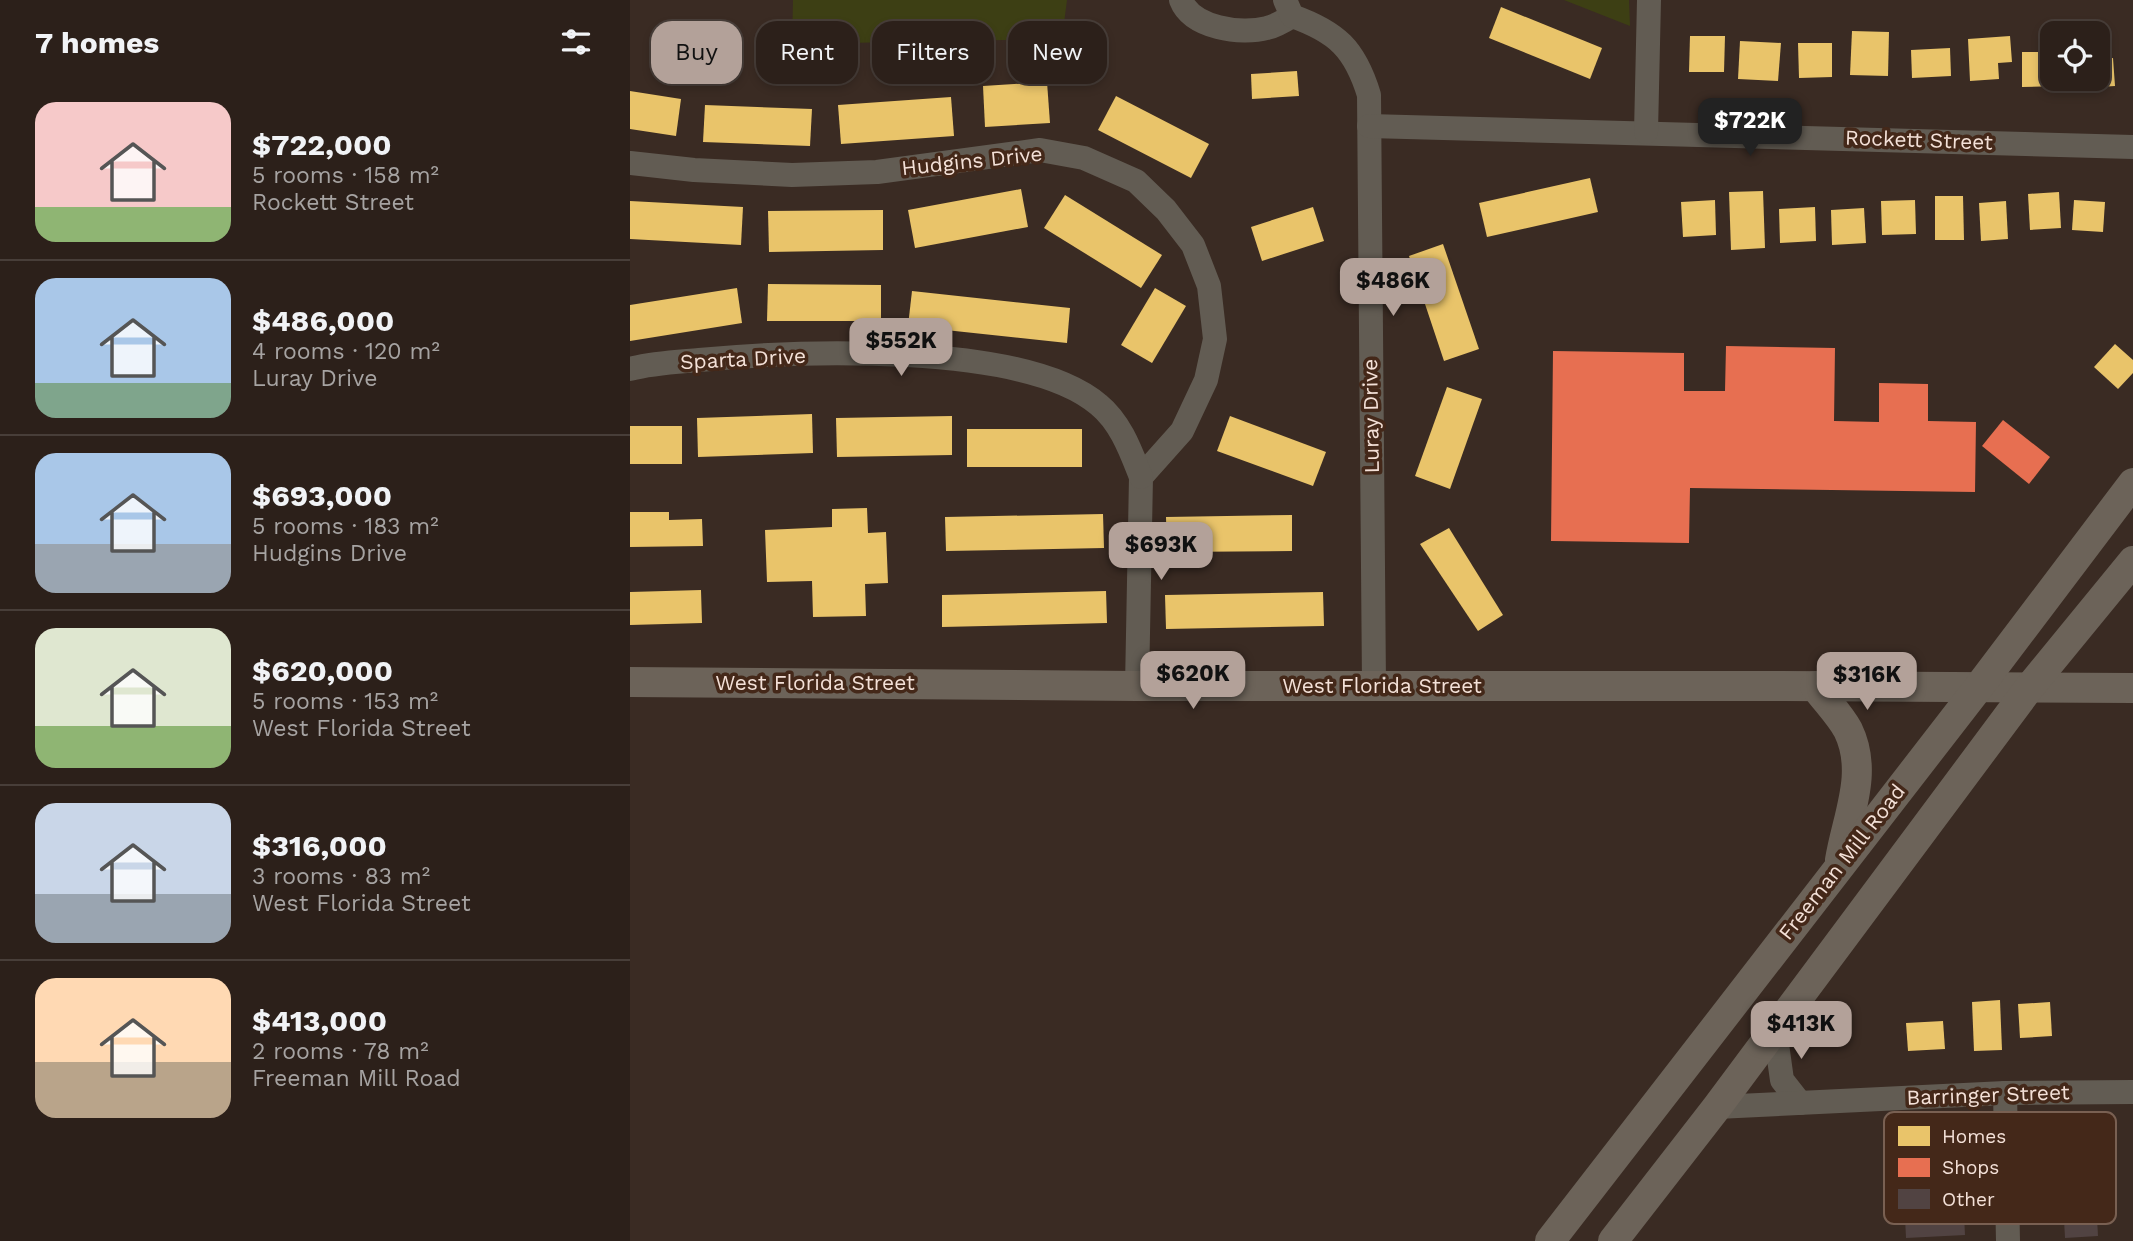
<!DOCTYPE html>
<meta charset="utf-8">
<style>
:root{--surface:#2c201a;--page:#382d27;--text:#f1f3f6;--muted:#a6a3a2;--line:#483e39;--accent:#b3a199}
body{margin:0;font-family:"Work Sans",sans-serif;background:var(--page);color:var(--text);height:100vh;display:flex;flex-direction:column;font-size:26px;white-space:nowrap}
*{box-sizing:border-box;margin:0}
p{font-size:23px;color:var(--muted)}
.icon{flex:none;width:38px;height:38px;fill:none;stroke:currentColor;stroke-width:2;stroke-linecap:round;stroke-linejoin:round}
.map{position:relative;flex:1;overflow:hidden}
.side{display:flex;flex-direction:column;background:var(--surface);width:630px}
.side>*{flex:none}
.top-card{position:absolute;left:21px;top:21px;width:665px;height:63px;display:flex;gap:14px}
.fabs{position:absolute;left:1410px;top:21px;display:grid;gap:14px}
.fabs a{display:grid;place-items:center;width:70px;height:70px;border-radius:14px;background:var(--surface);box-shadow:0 4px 10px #0003,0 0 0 2px var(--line);font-size:35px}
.price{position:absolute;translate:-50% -60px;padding:0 16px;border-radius:14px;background:var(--accent);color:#111;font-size:23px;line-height:46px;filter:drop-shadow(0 2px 4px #0008)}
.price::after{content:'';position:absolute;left:50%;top:42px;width:21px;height:16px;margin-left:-10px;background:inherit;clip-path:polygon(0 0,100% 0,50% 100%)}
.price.selected{background:#222;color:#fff}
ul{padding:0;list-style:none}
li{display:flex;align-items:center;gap:21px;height:175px;padding:0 35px}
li+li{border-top:2px solid var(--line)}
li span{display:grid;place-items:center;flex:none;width:196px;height:140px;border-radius:21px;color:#555}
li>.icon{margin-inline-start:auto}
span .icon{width:84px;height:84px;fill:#fffc;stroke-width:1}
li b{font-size:30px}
h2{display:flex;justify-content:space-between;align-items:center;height:84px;padding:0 35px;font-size:30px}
.tag{padding:0 24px;border-radius:21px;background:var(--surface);box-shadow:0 4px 10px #0003,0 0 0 2px var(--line);font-size:24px;line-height:63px}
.tag.selected{background:var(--accent);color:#111}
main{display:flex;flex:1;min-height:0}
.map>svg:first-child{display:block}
</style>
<main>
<section class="side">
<h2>7 homes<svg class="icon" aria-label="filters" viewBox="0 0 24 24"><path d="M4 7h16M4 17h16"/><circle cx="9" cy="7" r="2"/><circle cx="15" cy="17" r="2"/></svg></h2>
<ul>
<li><span style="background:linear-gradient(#f6c9c9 75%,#8fb573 0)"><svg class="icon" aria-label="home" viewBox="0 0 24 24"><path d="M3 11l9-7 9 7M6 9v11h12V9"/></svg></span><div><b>$722,000</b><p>5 rooms · 158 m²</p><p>Rockett Street</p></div></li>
<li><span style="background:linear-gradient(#a9c7e8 75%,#7fa58c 0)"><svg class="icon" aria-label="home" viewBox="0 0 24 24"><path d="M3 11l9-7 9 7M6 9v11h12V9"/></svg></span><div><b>$486,000</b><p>4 rooms · 120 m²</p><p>Luray Drive</p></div></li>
<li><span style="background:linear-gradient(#a9c7e8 65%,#9aa5b1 0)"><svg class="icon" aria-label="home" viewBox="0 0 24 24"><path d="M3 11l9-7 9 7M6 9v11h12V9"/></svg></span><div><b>$693,000</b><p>5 rooms · 183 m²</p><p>Hudgins Drive</p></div></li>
<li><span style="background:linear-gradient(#dfe7d0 70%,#8fb573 0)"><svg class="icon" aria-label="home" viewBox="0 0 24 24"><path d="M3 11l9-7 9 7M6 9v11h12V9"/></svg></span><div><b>$620,000</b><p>5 rooms · 153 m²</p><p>West Florida Street</p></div></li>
<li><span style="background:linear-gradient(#c9d6e8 65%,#9aa5b1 0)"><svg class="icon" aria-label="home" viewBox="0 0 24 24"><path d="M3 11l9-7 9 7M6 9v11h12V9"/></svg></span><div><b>$316,000</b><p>3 rooms · 83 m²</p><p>West Florida Street</p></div></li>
<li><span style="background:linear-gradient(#ffd9b3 60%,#b9a48a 0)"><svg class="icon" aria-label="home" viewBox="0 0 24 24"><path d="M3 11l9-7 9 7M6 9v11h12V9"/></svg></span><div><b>$413,000</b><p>2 rooms · 78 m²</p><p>Freeman Mill Road</p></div></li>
</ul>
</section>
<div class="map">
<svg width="1503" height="1241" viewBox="0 0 1503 1241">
<rect width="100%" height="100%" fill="#3a2b23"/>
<g fill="#3d3f14">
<path d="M163,0H437L432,39L162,44Z"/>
<path d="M934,0H999L1000,26Z"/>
</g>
<g fill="#e9c46a">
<path d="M871,7L972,48L960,79L859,38Z"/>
<path d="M1222,31L1259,32L1258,76L1220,75Z"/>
<path d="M1060,36H1095L1094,72H1059Z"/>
<path d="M1380,36L1382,62L1368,63L1369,79L1340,81L1338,39Z"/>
<path d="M1110,41L1151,43L1148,81L1108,79Z"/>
<path d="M1168,43H1202V77L1169,78Z"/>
<path d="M1320,48L1321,76L1282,78L1281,50Z"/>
<path d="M1392,52H1423V79H1431V86L1392,87Z"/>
<path d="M1483,58L1485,86L1453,88L1452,79H1468V59Z"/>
<path d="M667,71L669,96L622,99L621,74Z"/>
<path d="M417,82L420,123L355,127L353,86Z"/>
<path d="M0,91L51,99L46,136L0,129Z"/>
<path d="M486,96L579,144L561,178L468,130Z"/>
<path d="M321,97L324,136L211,144L208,105Z"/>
<path d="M75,105L182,109L180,146L73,142Z"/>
<path d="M960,178L968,212L857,237L849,203Z"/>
<path d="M391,189L398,227L285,248L278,210Z"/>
<path d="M1133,191L1135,248L1101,250L1099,192Z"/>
<path d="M1429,192L1431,228L1400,230L1398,194Z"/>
<path d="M435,195L532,255L511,288L414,228Z"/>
<path d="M1305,196H1333L1334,240H1305Z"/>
<path d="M1085,200L1086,235L1053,237L1051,202Z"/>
<path d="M1285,200L1286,234L1252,235L1251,201Z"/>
<path d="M1444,200L1475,202L1473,232L1442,230Z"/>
<path d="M0,201L113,207L111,245L0,239Z"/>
<path d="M1376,201L1378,239L1351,241L1349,203Z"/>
<path d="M683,207L694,241L632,261L621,227Z"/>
<path d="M1185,207L1186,241L1150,243L1149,209Z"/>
<path d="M1234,208L1236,243L1202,245L1201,210Z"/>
<path d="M253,210V250L139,252L138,211Z"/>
<path d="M813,244L849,349L814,361L779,256Z"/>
<path d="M138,284L251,285V321H137Z"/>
<path d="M107,288L112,323L0,341V305Z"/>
<path d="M525,288L556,306L522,363L491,345Z"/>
<path d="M282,291L440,308L437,343L278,326Z"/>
<path d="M1485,344L1503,360V373L1488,389L1464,367Z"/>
<path d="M817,387L852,399L820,489L785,476Z"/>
<path d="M182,414L183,453L68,457L67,418Z"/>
<path d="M322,416V455L207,457L206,418Z"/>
<path d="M600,416L696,452L683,486L587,451Z"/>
<rect x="0" y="426" width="52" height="38"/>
<rect x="337" y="429" width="115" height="38"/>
<path d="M237,508L238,533L256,532L258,583L235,584L236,616L183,617L182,581L137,582L135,530L202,527V509Z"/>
<path d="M0,512H39V520L72,519L73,546L0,547Z"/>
<path d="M473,514L474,548L316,551L315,517Z"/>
<path d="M662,515V551L537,552L536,517Z"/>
<path d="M819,528L873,615L848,631L790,544Z"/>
<path d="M71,590L72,623L0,625V592Z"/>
<path d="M476,591L477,623L312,627V595Z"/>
<path d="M693,592L694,626L536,629L535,595Z"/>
<path d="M1370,1000L1372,1050L1344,1051L1342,1002Z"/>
<path d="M1420,1002L1422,1036L1390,1038L1388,1004Z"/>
<path d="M1313,1021L1315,1049L1278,1051L1276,1023Z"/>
</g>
<g fill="#e76f51">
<path d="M1096,346L1205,348L1204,421L1249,422V383L1298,384V421L1346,422L1345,492L1060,488L1059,543L921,541L923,351L1054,353V391H1095Z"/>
<path d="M1373,420L1420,457L1399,484L1352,446Z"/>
</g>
<g fill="#514342">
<path d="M1333,1194L1335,1235L1276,1238L1274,1197Z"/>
<path d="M1466,1199L1468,1236L1435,1238L1433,1201Z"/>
</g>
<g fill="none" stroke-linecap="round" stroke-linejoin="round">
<g stroke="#625c53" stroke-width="24">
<path d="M551,0C562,28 611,35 637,28C646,26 654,21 662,16"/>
<path d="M655,0L662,16C707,32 725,49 739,95L744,685"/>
<path d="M739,126L1503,147"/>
<path d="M1016,132L1019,0"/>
<path d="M0,163L64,170L162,175L247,172L410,150L454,158L506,181L536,210L563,245L579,286L585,339L576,380L552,431L511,477L507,686"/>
<path d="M0,369C22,363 46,362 69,360C164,351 395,341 469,405C491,423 501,452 511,477"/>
<path d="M1145,1030L1152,1080L1170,1103"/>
<path d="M1375,1093L1378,1241"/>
<path d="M1087,1107L1375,1093L1503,1092"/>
</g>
<g stroke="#6c6359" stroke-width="30">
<path d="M0,682L507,686H1154L1503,688"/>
<path d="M1185,686C1195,700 1210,715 1218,730C1239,773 1217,817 1210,860"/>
<path d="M920,1241L1348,688L1503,483"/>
<path d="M983,1241L1087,1107L1399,688L1503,561"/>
</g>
</g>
<g text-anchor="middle" stroke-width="7" stroke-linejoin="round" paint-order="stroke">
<g font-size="21" fill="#f4e1d8" stroke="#442819">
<text transform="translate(1289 140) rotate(2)" y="7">Rockett Street</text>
<text transform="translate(342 161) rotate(-6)" y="7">Hudgins Drive</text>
<text transform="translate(113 359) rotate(-3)" y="7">Sparta Drive</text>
<text transform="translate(741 416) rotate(-91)" y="7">Luray Drive</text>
<text x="185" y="690">West Florida Street</text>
<text x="752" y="693">West Florida Street</text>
<text transform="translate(1212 862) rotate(-52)" y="7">Freeman Mill Road</text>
<text transform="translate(1358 1095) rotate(-2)" y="7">Barringer Street</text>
</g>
</g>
<rect x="1254" y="1112" width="232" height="112" rx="10" fill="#442819" stroke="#796052" stroke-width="2"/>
<rect x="1268" y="1126" width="32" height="20" fill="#e9c46a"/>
<rect x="1268" y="1158" width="32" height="19" fill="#e76f51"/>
<rect x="1268" y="1189" width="32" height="20" fill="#514342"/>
<g font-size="19" fill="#f4e1d8">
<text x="1312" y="1143">Homes</text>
<text x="1312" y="1174">Shops</text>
<text x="1312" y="1206">Other</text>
</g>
</svg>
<div class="fabs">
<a><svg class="icon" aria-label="locate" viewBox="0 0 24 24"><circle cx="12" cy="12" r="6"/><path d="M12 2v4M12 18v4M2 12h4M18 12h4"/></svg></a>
</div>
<b class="price selected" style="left:1120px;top:158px">$722K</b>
<b class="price" style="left:763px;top:318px">$486K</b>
<b class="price" style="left:271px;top:378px">$552K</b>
<b class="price" style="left:531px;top:582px">$693K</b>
<b class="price" style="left:563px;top:711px">$620K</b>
<b class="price" style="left:1237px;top:712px">$316K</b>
<b class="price" style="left:1171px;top:1061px">$413K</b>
<div class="top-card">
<a class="tag selected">Buy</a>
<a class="tag">Rent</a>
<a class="tag">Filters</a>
<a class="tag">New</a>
</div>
</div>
</main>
